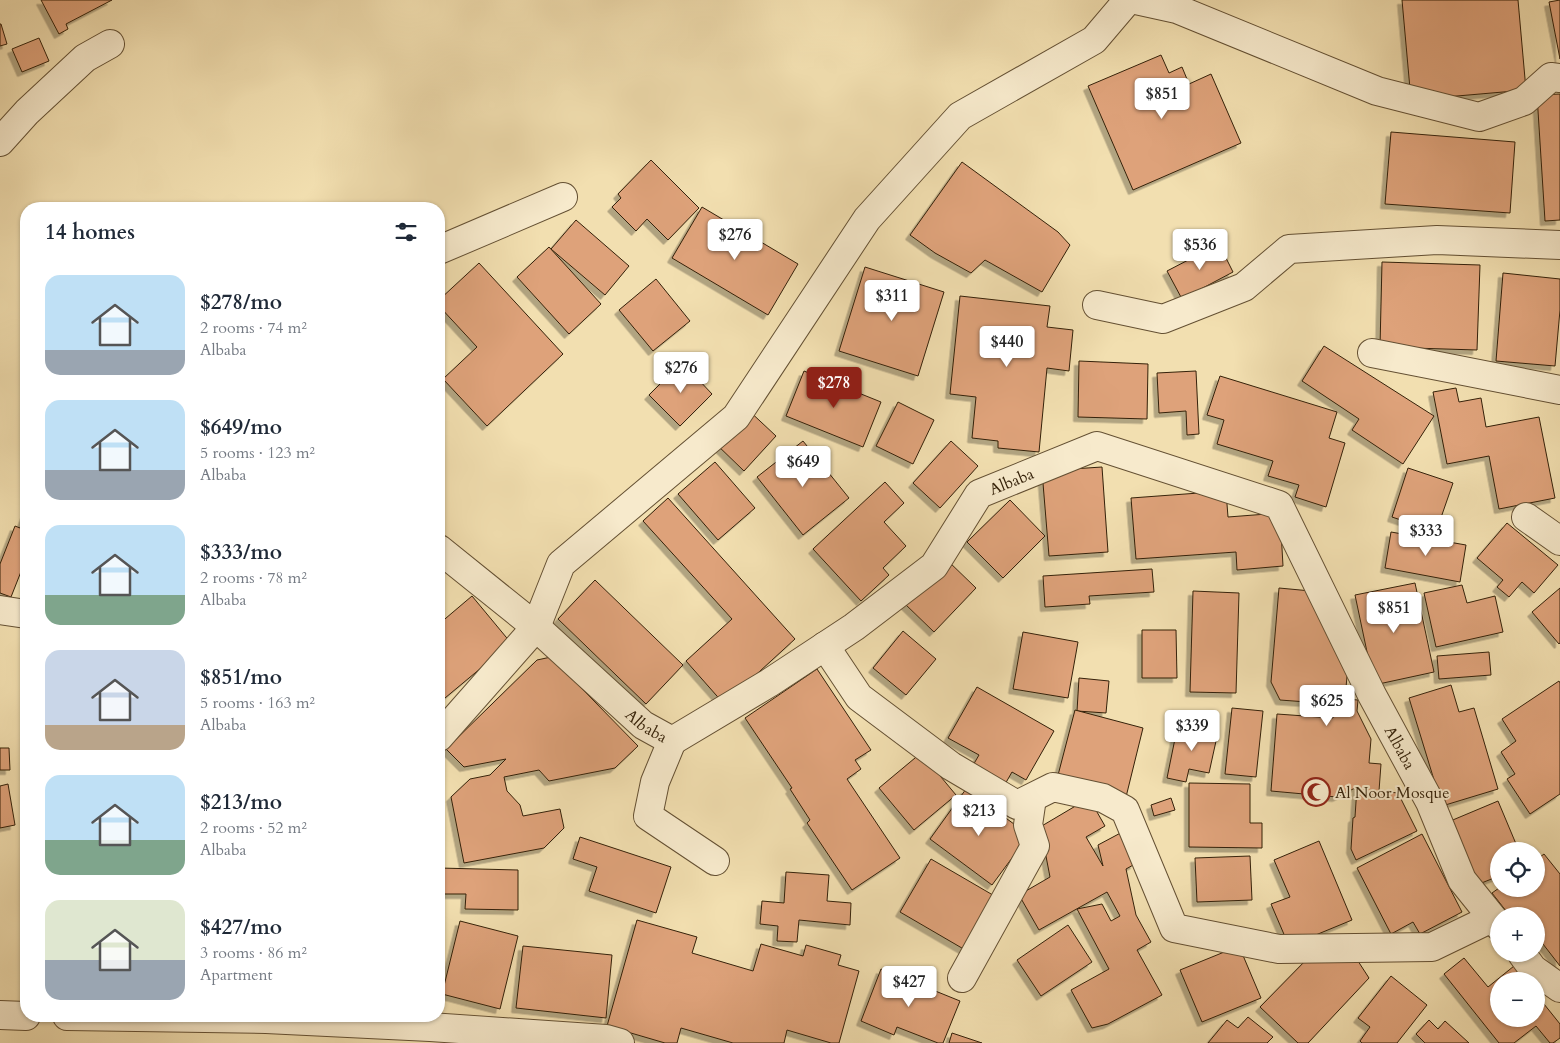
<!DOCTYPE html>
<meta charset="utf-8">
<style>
:root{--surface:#fff;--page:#f6f6f7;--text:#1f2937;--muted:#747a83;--accent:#8f2418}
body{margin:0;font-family:Cardo,serif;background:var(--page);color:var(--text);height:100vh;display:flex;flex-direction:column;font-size:19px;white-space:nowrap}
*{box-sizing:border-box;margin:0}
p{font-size:16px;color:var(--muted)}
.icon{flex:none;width:28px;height:28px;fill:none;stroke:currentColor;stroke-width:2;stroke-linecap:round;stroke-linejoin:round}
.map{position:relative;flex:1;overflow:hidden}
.panel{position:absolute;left:20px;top:202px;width:425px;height:820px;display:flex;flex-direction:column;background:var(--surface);border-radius:20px;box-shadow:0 1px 4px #0004}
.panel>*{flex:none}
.controls{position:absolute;left:1490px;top:842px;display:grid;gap:10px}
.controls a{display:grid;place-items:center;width:55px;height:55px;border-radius:50%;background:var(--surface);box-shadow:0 1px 4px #0004;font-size:25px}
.price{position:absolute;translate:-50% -42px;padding:0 11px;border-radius:5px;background:#fff;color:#222;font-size:16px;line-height:32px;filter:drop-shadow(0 1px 2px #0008)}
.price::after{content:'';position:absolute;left:50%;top:30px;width:15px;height:11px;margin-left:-8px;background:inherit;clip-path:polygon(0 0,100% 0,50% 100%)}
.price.current{background:var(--accent);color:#fff}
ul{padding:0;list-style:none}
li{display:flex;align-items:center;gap:15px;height:125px;padding:0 25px}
li span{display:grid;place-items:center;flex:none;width:140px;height:100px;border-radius:15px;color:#555}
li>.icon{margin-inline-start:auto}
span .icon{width:60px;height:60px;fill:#fffc;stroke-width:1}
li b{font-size:21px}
h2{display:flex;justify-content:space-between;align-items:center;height:60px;padding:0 25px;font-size:21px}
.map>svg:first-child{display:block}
</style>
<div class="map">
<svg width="1560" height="1043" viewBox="0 0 1560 1043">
<defs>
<filter id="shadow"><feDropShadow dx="-4.5" dy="4.5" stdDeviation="0" flood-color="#0004"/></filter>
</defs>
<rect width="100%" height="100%" fill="#f2dfb0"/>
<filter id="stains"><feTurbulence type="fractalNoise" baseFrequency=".004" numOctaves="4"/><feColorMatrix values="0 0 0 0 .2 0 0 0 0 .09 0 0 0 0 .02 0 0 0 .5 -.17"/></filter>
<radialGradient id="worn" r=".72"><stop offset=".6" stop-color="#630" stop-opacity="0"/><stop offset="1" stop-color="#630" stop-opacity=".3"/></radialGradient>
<g fill="#dea27a" stroke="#342109" filter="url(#shadow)">
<path d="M41,0H112L66,24L68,29L59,34Z"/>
<path d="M1402,0H1518L1526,90L1411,100Z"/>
<path d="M1560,0V59L1549,2Z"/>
<path d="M0,24H1L7,44L0,46Z"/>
<path d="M39,38L49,61L22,72L12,49Z"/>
<path d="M1161,55L1169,73L1182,67L1189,84L1211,74L1241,143L1133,190L1088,86Z"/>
<path d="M1560,94V220L1545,221L1537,95Z"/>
<path d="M1391,132L1515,142L1510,213L1385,204Z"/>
<path d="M651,160L699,208L668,240L647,219L636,231L612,207L621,198L618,194Z"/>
<path d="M962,162L1058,232L1070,245L1042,292L985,260L971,273L935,253L910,235Z"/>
<path d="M702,207L798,264L768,315L672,258Z"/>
<path d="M576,220L629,266L605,295L551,249Z"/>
<path d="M1219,244L1233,272L1182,299L1167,271Z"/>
<path d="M549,247L601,304L569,334L517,277Z"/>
<path d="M1382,262L1480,265L1477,350L1380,347Z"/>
<path d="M479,263L563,354L487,426L443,379L477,347L439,306V300Z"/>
<path d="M865,267L944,292L918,376L839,351Z"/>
<path d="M1503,273L1560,279V310L1555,366L1496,361Z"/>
<path d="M656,279L690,321L653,351L619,310Z"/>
<path d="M960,296L1050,306L1047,327L1073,330L1069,371L1047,368L1039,452L998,448V441L972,438L976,397L950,394Z"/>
<path d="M1324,346L1434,416L1403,464L1352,430L1359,419L1302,381Z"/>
<path d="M1079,361L1148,364L1147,419L1078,417Z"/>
<path d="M682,362L712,394L680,426L649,395Z"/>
<path d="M804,371L881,402L863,447L786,416Z"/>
<path d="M1196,371L1199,434L1187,435L1186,411L1159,413L1157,373Z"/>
<path d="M1220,376L1337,412L1329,438L1345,443L1326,507L1295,497L1299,485L1268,476L1273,461L1217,444L1224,420L1207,415Z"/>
<path d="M1456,388L1459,402L1481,398L1486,427L1539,417L1555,498L1499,509L1489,456L1447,464L1433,392Z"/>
<path d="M898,402L934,420L913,464L876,446Z"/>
<path d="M745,407L776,436L744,471L713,441Z"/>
<path d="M803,441L849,498L803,535L757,477Z"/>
<path d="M951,441L978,466L940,508L913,483Z"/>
<path d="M715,462L755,508L718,540L678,494Z"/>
<path d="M1102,467L1108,552L1049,556L1042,471Z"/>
<path d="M1408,468L1453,483L1436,532L1392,517Z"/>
<path d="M885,482L904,503L884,522L906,546L883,568L889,575L861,601L813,549Z"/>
<path d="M1226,491L1228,517L1280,513L1283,566L1237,570L1236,552L1136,559L1131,498Z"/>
<path d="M668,498L795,639L724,704L686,661L732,619L643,521Z"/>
<path d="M1010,500L1045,536L1003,578L967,542Z"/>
<path d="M26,512V559L11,597L0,593V564L15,526L20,528Z"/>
<path d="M1507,523L1558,565L1534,593L1522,582L1509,597L1497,587L1503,580L1477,558Z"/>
<path d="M1391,532L1466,545L1460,582L1385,568Z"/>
<path d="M946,559L976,588L934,632L904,603Z"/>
<path d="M1152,569L1154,592L1089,596L1090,604L1045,607L1043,576Z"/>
<path d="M595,580L683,665L646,704L558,619Z"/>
<path d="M1415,583L1434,672L1374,685L1355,595Z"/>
<path d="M1462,585L1467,603L1495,596L1503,632L1436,647L1424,593Z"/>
<path d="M1279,588L1311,591L1348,665L1345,699L1358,700L1357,711L1371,739L1369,763L1381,764L1379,791L1398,793L1417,831L1356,860L1351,849L1353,818L1355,817L1357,787L1337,797L1271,791L1277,714L1333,718L1334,704L1280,700L1271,682Z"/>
<path d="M1560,588V643L1559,644L1532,612Z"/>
<path d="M1193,591L1239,593L1236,693L1190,692Z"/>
<path d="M472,596L511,643L439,703V624Z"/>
<path d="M1142,630H1176L1177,678H1142Z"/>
<path d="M903,631L936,659L906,695L873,668Z"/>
<path d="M1023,632L1078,642L1068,698L1013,689Z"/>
<path d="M1489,652L1491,675L1439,679L1437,656Z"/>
<path d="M551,657L638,746L615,768L549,781L539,770L504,777L507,791L520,805L523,816L560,809L564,828L544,848L464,863L451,797L470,779L490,775L506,759L464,767L446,749L537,660Z"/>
<path d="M817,669L871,750L855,760L861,769L847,779L900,858L852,890L807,823L810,820L790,789L792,788L745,718Z"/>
<path d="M1079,678L1109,681L1106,713L1077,711Z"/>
<path d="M1559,681L1560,683V794L1530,814L1507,779L1515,774L1501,752L1516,741L1502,719Z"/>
<path d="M1451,685L1459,712L1474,708L1498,789L1442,806L1409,698Z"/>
<path d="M977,687L1054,731L1026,780L1012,772L1004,786L972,767L979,755L948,738Z"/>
<path d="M1232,708L1263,711L1256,777L1225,774Z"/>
<path d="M1075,710L1143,728L1126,797L1057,779Z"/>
<path d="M1178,724L1218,732L1209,773L1189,769L1186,782L1167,778Z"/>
<path d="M0,748H9L10,770H0Z"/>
<path d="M921,753L956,795L914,830L879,788Z"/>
<path d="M1189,783L1250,784V823H1262V848L1189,847Z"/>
<path d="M8,784L15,825L0,828V786Z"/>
<path d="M966,789L1029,835L992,885L930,839Z"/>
<path d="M1089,798L1105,826L1086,837L1103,866L1098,845L1128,829L1135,864L1126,869L1136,915L1151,942L1137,950L1162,995L1108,1024L1092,1028L1071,990L1109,969L1077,909L1102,904L1111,921L1120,916L1107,892L1039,930L1019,895L1050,877L1044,846L1035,830Z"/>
<path d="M1171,798L1175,810L1154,816L1151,805Z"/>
<path d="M1498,801L1519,851H1499V876L1474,886L1448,822Z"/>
<path d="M1422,834L1462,912L1420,934L1413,922L1391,934L1357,868Z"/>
<path d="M580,837L671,867L656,913L589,891L597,867L573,859Z"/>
<path d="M1319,841L1352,920L1289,946L1271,904L1290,897L1274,860Z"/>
<path d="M1544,854L1560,874V966L1536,935V916H1510L1492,893L1499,888L1536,889V860Z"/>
<path d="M1250,856L1252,900L1197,902L1195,858Z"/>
<path d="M931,859L998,898L967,951L900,912Z"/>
<path d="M439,868L518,870V910L465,909L466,894H439Z"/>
<path d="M786,872L829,875L827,901L851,903L850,925L799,920L797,942L777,941L778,926L760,924L762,901L784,903Z"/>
<path d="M637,920L697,937L692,953L753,971L761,944L803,956L806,945L841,955L838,965L859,971L839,1043H831L787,1030L784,1043H733L681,1028L677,1043H665L607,1026Z"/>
<path d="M460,921L518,936L500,1009L442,994Z"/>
<path d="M1068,925L1092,962L1041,996L1017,960Z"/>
<path d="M523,946L612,955L606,1018L516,1008Z"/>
<path d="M1239,946L1261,998L1202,1022L1180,970Z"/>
<path d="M1310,956L1356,958L1369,978L1308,1043H1298L1260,1007Z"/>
<path d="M1464,958L1488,987L1514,966L1526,981H1499V1019H1536V994L1560,1024V1038L1553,1043H1550L1536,1026L1514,1043H1499L1444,974Z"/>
<path d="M881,969L960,1001L943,1043H938L897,1027L894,1035L861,1021Z"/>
<path d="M1391,976L1427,1005L1397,1043H1362L1360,1041L1370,1027L1358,1018Z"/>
<path d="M1248,1017L1273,1037L1267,1043H1208L1227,1020L1238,1028Z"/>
<path d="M1429,1020L1438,1029L1445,1021L1469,1043H1425L1416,1034Z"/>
<path d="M952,1033L982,1043H949Z"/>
</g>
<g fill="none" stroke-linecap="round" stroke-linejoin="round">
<defs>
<g id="minor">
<path d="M1136,0L1177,9L1377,91L1479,117L1524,101L1551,77L1560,78"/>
<path d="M0,142L27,112L85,58L110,44"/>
<path d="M439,250L563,197"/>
<path d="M1097,305L1163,319L1244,287L1289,249L1437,240L1560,245"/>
<path d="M1372,353L1560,390"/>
<path d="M1526,517L1560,541"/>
<path d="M439,549L536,627L561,564L736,417L867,219L960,116L1094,40L1128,0"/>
<path d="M0,610L26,614"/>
<path d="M825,646L859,697L951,766L1017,805L1053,787L1103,798L1125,810L1174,928L1279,949L1432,947L1492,918"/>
<path id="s1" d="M439,737L536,627L643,725L672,741L769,683L854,627L934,566L979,494L1097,446L1279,505L1372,695L1430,802L1462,880L1499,926"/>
<path d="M672,741L655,782L648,816L715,861"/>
<path d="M1522,954L1533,969L1560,988"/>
<path d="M962,978L1035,846L1028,825L1032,798"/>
<path d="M0,1015L26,1016"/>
<path d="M67,1016L266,1019L430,1027L606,1039L620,1043"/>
</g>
</defs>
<use href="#minor" stroke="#645033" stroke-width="30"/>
<use href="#minor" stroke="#f7eacc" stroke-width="28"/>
</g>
<defs>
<symbol id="mosque-ring" viewBox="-11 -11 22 22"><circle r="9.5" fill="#f7eacc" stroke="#8f2418" stroke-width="1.5"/><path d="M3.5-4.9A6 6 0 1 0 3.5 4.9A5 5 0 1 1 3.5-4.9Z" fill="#8f2418"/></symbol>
</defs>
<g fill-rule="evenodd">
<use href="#mosque-ring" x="1300" y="776" width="32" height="32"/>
</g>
<g text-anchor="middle" stroke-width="4" stroke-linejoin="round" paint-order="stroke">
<g font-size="16" fill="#342109" stroke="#f7eacc">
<text dy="6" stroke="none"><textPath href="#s1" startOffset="760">Albaba</textPath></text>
<text dy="6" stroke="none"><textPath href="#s1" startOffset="295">Albaba</textPath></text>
<text dy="6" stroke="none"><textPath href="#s1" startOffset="1315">Albaba</textPath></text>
</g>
<g font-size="16" fill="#342109" stroke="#f7eacc" text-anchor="start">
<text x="1335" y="798">Al Noor Mosque</text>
</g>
</g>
<rect width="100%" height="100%" filter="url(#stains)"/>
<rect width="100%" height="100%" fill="url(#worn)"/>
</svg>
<div class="controls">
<a><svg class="icon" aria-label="locate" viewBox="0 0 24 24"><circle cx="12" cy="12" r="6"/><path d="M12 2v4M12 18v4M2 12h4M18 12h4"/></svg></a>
<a>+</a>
<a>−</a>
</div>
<b class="price" style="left:1162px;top:120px">$851</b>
<b class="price" style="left:735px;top:261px">$276</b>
<b class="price" style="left:1200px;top:271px">$536</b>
<b class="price" style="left:892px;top:322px">$311</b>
<b class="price" style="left:1007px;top:368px">$440</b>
<b class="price" style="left:681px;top:394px">$276</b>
<b class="price current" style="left:834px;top:409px">$278</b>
<b class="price" style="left:803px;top:488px">$649</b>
<b class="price" style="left:1426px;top:557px">$333</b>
<b class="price" style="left:1394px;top:634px">$851</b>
<b class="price" style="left:1327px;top:727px">$625</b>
<b class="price" style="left:1192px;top:752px">$339</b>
<b class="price" style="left:979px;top:837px">$213</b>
<b class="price" style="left:909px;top:1008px">$427</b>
<section class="panel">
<h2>14 homes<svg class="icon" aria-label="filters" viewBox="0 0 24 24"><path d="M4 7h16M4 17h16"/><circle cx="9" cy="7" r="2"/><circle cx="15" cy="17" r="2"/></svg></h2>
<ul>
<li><span style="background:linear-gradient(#bfe0f5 75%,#9aa5b1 0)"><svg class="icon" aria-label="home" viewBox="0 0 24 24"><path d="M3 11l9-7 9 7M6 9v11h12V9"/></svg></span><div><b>$278/mo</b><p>2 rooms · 74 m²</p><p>Albaba</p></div></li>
<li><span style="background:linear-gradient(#bfe0f5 70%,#9aa5b1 0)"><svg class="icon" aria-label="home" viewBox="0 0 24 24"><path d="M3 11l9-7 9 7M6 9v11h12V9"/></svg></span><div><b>$649/mo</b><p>5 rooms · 123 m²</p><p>Albaba</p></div></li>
<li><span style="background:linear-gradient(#bfe0f5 70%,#7fa58c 0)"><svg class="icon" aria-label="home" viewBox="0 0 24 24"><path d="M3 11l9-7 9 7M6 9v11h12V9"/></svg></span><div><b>$333/mo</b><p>2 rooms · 78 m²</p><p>Albaba</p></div></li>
<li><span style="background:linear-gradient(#c9d6e8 75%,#b9a48a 0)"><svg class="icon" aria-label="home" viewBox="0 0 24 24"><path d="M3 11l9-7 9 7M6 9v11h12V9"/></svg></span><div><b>$851/mo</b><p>5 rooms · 163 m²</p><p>Albaba</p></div></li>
<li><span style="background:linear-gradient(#bfe0f5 65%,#7fa58c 0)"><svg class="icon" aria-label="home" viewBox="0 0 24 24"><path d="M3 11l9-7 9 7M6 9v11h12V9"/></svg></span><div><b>$213/mo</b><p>2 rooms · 52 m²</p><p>Albaba</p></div></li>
<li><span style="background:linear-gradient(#dfe7d0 60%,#9aa5b1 0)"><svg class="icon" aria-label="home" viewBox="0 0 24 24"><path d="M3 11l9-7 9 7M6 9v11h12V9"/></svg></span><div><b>$427/mo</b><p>3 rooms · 86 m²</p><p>Apartment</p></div></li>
</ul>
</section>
</div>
